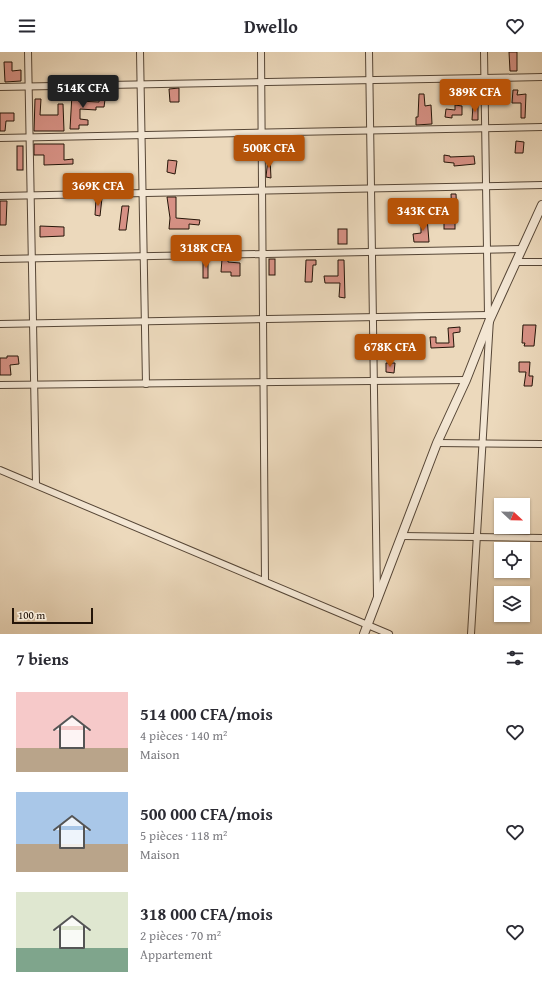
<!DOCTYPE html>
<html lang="fr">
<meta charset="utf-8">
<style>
:root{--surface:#fff;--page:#f7f7f7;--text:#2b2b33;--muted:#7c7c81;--accent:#b45309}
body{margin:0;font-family:"Gentium Book Plus",serif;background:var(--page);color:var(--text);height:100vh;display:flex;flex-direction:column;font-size:15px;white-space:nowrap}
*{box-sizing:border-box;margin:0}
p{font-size:13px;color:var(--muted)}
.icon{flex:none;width:22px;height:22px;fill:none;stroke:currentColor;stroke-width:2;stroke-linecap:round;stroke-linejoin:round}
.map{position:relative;height:582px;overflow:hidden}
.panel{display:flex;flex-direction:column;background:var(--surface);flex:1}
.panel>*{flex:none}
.needle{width:26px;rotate:112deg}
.fabs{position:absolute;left:494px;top:446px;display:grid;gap:8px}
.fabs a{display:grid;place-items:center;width:36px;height:36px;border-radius:0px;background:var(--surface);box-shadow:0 1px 3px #0004;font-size:20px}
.scale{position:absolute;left:12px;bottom:10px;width:81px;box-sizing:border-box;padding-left:4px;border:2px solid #241509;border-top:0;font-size:11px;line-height:14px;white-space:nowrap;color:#241509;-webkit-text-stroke:3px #f3e6d3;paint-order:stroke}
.price{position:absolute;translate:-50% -34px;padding:0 9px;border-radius:4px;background:var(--accent);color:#fff;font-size:13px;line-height:26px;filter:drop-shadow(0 1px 2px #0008)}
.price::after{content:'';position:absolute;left:50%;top:24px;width:12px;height:9px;margin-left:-6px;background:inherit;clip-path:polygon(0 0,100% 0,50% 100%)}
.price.active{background:#222;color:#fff}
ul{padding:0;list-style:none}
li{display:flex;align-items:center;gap:12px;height:100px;padding:0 16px}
li span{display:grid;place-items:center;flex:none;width:112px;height:80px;border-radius:0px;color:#555}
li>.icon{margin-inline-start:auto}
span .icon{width:48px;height:48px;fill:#fffc;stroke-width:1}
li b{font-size:17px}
h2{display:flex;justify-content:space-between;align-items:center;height:48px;padding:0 16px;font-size:17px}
header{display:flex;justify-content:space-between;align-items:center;height:52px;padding:0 16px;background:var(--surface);font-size:18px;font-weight:600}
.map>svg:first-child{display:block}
</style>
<header><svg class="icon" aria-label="menu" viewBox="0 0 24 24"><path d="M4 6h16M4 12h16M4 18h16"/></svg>Dwello<svg class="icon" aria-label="heart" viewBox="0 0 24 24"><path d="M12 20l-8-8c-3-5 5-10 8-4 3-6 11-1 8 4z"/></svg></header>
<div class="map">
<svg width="542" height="582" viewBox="0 0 542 582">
<rect width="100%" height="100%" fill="#ecd9bc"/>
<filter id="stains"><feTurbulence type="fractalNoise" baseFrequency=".005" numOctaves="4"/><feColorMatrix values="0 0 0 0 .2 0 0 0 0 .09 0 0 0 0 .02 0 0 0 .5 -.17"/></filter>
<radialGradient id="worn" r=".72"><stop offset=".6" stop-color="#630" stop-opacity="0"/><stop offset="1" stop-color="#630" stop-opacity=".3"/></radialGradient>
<g fill="#d79185" stroke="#241509">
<path d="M509,0H517V19H510Z"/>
<path d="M4,10H12V19L21,18V29L5,30Z"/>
<path d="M179,36V50H170L169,37Z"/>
<path d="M513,38H518L517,43L526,42L525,66H521V51H512Z"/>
<path d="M100,40H106L104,55H96V58L80,57V67L88,68V73H79V77H70L72,42H79L78,49L99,50Z"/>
<path d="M419,42H424L425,54L431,53L432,72L416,73V65H418Z"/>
<path d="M35,47H41L40,63H58V52H63L64,79H34Z"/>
<path d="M455,53L462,54V63H452V66L445,65L446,57L455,58Z"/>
<path d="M473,53H478V68H472Z"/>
<path d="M0,61H14V69H6L5,79H0Z"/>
<path d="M516,89L524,90L523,101H515Z"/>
<path d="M34,92H64V108L73,107V112L44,113V103H34Z"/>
<rect x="17" y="94" width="6" height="24"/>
<path d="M444,103L450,104V105L474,104L475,112L454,114V111L444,110Z"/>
<path d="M268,106H270L271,126L266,125Z"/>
<path d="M168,108L177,109L175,122L167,120Z"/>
<path d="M451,142H456L457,165H452Z"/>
<path d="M167,145H176V166L200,168L199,173L189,172V177H169L170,166Z"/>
<path d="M102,146L100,164L95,163L96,147Z"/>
<path d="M0,149H7L6,173H0Z"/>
<path d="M122,154H129L126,178H119Z"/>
<path d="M421,165H427L429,190H414L413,182L421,181Z"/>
<rect x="444" y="167" width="11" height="10"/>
<path d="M40,174L64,175V184L40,185Z"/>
<rect x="338" y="177" width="9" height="15"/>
<path d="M222,207H228V210L240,211V224H231V220H221Z"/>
<rect x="269" y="207" width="6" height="16"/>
<rect x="203" y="208" width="5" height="18"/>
<path d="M306,208H316V213H313L312,230H305Z"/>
<path d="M338,208H344L345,246L339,245L340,231H325L324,224H338Z"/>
<path d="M523,273H536L534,294H524L525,291H522Z"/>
<path d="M460,275V280L453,281L454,295L431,296L430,285H436V291H449L448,276Z"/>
<path d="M7,304H18L19,312L10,313L11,323H0V306H7Z"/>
<path d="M519,310H530L529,324H533L532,334H524L526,320H519Z"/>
<path d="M386,311H395L394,321L386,320Z"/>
</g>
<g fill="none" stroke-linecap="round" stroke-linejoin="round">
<defs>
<g id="minor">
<path d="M28,0L36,432"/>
<path d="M140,0L146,332"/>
<path d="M261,0L265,529"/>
<path d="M369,0L377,544"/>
<path d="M0,35L542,25"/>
<path d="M0,86L542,75"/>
<path d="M0,144L542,133"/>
<path d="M0,207L522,197"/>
<path d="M516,210H542"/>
<path d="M0,272L488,263"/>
<path d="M0,333L466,328"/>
<path d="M437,391L542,392"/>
<path d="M0,418L389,582"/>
<path d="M402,484L542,486"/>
<path d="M471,582L490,267L488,263L484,0"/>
</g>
<path id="tertiary" d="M364,582L437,391L466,328L490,267L542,153"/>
</defs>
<use href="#minor" stroke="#564636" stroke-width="8"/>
<use href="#tertiary" stroke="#564636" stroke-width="10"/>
<use href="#minor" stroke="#f3e6d3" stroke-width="6"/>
<use href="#tertiary" stroke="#f3e6d3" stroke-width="8"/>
</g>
<rect width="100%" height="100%" filter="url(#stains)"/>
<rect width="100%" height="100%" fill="url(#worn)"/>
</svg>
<div class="fabs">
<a><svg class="needle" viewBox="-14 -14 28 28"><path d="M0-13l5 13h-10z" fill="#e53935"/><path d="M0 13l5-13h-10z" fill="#7c7c81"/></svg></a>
<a><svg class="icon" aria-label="locate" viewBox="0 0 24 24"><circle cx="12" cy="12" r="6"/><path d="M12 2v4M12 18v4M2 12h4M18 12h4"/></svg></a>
<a><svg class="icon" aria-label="layers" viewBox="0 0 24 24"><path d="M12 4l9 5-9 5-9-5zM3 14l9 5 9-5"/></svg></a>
</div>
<div class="scale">100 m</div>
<b class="price active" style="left:83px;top:57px">514K CFA</b>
<b class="price" style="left:475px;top:61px">389K CFA</b>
<b class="price" style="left:269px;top:117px">500K CFA</b>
<b class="price" style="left:98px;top:155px">369K CFA</b>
<b class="price" style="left:423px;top:180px">343K CFA</b>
<b class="price" style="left:206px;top:217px">318K CFA</b>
<b class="price" style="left:390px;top:316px">678K CFA</b>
</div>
<section class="panel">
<h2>7 biens<svg class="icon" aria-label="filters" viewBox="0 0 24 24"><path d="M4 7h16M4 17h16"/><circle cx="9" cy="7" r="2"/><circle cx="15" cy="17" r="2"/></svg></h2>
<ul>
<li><span style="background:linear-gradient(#f6c9c9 70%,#b9a48a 0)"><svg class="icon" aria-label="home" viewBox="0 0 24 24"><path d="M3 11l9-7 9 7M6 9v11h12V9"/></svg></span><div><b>514 000 CFA/mois</b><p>4 pièces · 140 m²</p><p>Maison</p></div><svg class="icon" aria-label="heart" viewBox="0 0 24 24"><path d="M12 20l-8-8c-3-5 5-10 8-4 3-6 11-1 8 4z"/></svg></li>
<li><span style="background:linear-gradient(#a9c7e8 65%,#b9a48a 0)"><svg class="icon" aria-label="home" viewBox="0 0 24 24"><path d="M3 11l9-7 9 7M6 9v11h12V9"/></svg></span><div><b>500 000 CFA/mois</b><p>5 pièces · 118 m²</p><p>Maison</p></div><svg class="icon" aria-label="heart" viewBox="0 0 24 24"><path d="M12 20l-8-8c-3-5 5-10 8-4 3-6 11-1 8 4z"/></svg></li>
<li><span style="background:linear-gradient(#dfe7d0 70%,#7fa58c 0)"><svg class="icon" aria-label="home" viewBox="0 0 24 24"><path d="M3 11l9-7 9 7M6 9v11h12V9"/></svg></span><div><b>318 000 CFA/mois</b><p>2 pièces · 70 m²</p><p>Appartement</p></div><svg class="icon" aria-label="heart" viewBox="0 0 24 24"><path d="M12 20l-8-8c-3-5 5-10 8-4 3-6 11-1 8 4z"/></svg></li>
</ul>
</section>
